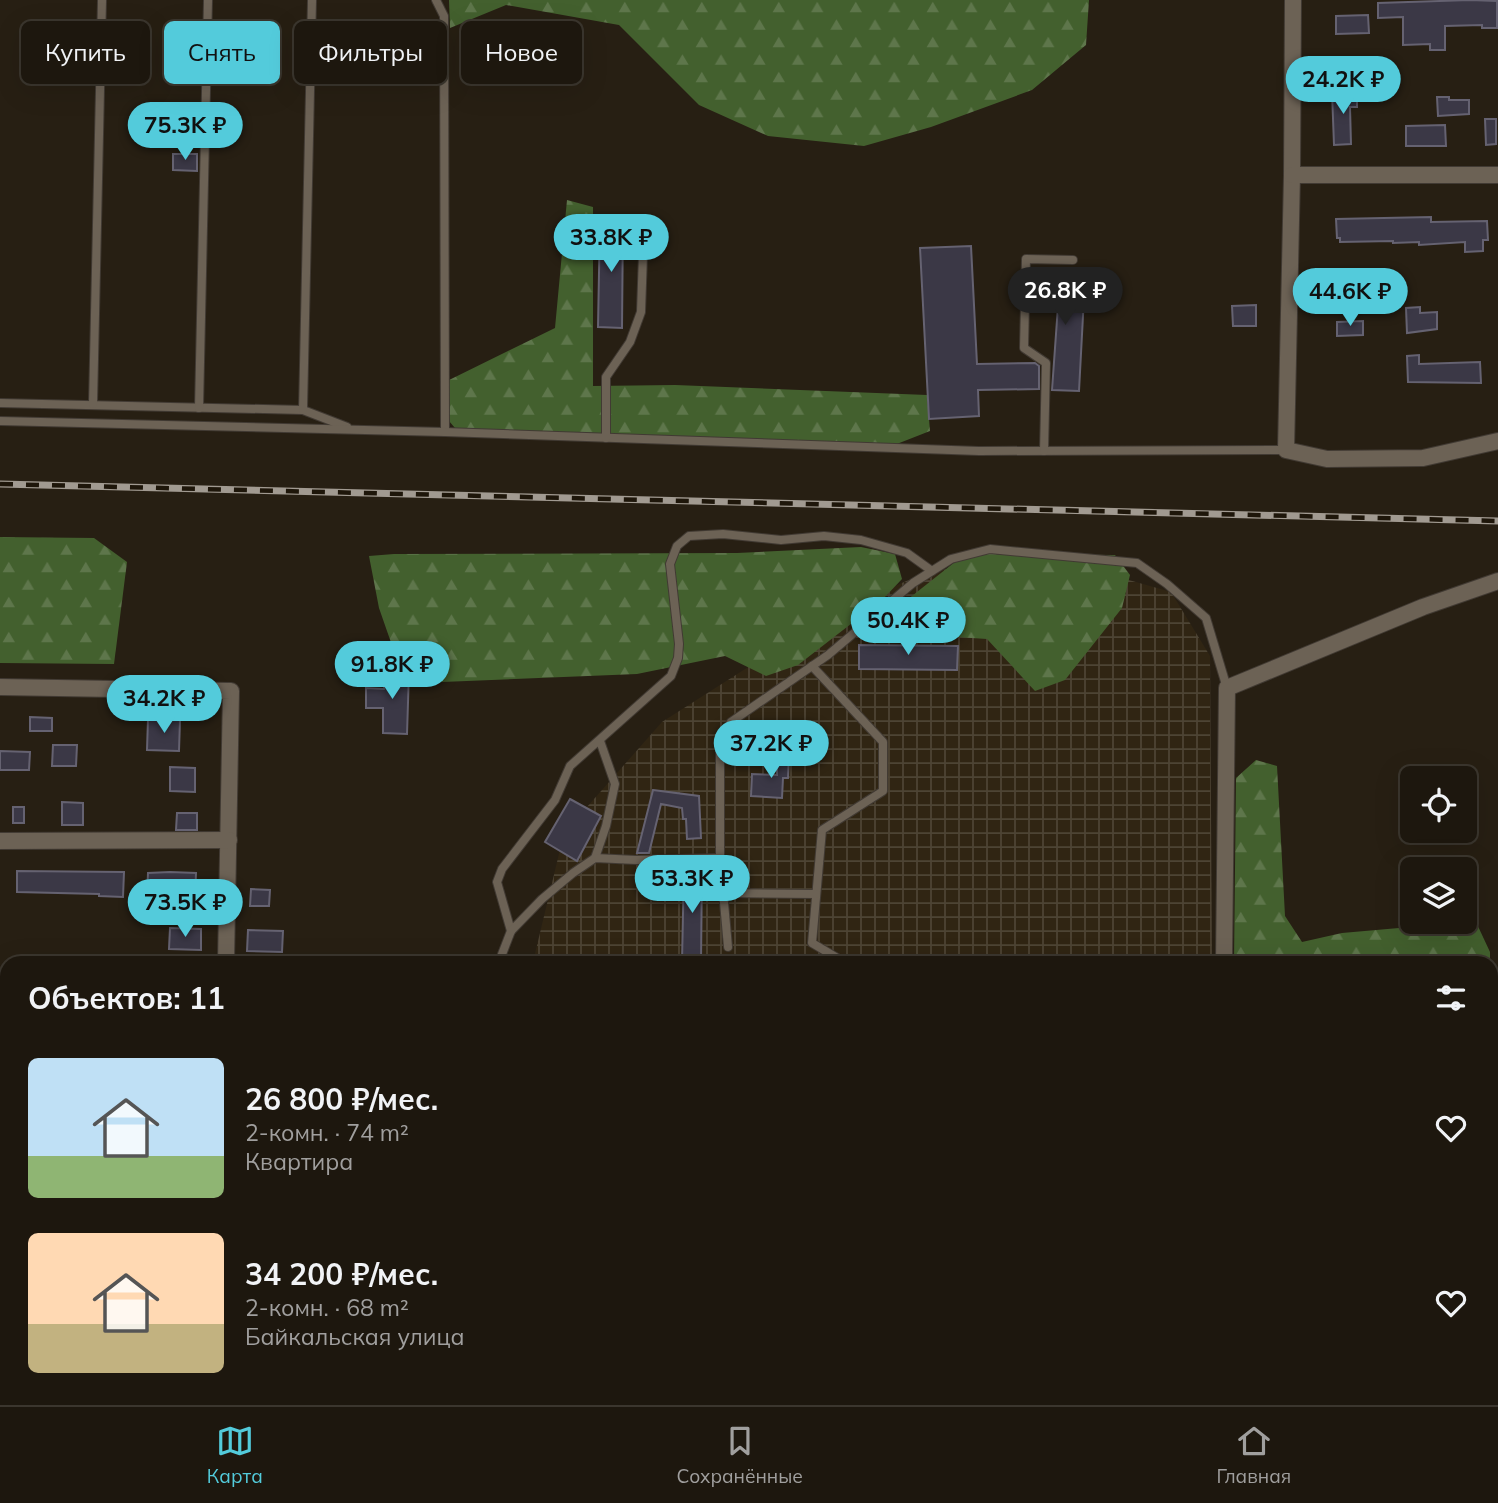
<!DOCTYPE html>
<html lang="ru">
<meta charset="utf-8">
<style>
:root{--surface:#1d170e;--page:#2a241c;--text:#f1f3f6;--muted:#a09f9e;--line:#3b362e;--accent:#53cbdb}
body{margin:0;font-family:Mulish,sans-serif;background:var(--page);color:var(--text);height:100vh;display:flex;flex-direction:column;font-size:26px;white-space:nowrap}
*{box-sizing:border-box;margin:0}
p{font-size:23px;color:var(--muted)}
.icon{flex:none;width:38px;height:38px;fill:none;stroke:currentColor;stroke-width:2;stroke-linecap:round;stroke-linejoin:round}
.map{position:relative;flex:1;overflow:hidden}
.sheet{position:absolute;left:0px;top:956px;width:1498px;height:450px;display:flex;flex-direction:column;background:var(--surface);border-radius:21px 21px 0 0;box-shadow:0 7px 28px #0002,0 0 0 2px var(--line)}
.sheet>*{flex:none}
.guide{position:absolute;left:21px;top:21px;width:700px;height:63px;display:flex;gap:14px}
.tools{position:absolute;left:1400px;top:766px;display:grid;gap:14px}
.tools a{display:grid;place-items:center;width:77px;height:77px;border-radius:10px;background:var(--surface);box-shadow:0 7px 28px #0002,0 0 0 2px var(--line);font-size:35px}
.price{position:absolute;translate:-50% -60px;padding:0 16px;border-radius:24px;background:var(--accent);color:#111;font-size:23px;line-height:46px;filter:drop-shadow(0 2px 4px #0008)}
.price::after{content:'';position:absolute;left:50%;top:42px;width:21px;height:16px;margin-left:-10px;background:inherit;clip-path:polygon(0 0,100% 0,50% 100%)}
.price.active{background:#222;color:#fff}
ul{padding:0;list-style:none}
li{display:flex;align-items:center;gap:21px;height:175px;padding:0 28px}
li span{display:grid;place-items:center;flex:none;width:196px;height:140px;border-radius:10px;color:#555}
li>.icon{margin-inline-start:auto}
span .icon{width:84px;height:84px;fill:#fffc;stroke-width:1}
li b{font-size:30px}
h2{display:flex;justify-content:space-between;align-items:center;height:84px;padding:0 28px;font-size:30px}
.tag{padding:0 24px;border-radius:10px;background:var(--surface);box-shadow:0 7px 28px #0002,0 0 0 2px var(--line);font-size:24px;line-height:63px}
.tag.active{background:var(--accent);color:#111}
.dock{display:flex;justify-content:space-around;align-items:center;height:98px;border-top:2px solid var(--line);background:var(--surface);font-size:19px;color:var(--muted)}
.dock a{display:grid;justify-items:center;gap:4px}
.dock .active{color:var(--accent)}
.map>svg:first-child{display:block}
</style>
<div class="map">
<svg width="1498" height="1405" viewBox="0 0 1498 1405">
<defs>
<pattern id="industrial-grid" width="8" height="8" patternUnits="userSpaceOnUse" patternTransform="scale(1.75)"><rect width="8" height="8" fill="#302513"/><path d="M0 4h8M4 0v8" fill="none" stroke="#4d4434"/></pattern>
<pattern id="forest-firs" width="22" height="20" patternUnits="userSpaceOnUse" patternTransform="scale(1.75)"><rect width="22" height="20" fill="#43602e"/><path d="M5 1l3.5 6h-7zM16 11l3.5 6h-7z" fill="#5e764b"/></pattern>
</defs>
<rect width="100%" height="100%" fill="#271f13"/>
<g fill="url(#industrial-grid)">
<path d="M1076,565L1171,592L1210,656L1212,962H533L564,833L662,722L830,615L931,570Z"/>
<path d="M498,1398H1173L1171,1405H498Z"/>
</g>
<g fill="url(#forest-firs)">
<path d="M449,0H1089L1086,45L1032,90L931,127L864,146L768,136L699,105L619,25L506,5L450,28Z"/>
<path d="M567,200L593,207V386L675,385L927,395L930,431L884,449L455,428L443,414V383L555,328Z"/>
<path d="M0,537L94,538L127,562L114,664L0,663Z"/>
<path d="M861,547L895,554L902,579L883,599L798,665L766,676L725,656L637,674L442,682L395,654L379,608L369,556L394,554L737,553Z"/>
<path d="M965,554L1115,555L1130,575L1122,608L1065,680L1035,691L987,639L896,633L874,626Z"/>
<path d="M1256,760L1277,766L1285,916L1302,942L1342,933L1399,928L1414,922H1465V918L1476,922L1490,952V962H1234L1236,778Z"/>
</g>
<path fill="#293b1c" d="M1498,1190V1405H1436L1432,1398H1491V1195Z"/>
<g fill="#3b3846" stroke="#656271" stroke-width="2">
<path d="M1470,0L1497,1V28H1482V25L1445,26V50H1430V44L1403,45V17L1378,18V3Z"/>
<path d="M1368,15L1369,33L1336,34V16Z"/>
<path d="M1353,57L1354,70H1331V58Z"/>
<path d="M1357,91V107H1350L1351,144L1334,145L1332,92Z"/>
<path d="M1437,97H1449V100H1469V114L1438,116Z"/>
<path d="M1485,119H1496V144L1486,145Z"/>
<path d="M1445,125L1446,146H1406V126Z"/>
<path d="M173,154H197V171L173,170Z"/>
<path d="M1431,217V222L1487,221L1488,240H1483V251L1465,252V242L1419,245V242L1393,243V241L1340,242V238H1337L1336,219Z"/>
<path d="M600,219H623L622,328L598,327Z"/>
<path d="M971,246L977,364L1035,363L1039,366V389L978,390L979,416L929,419L920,248Z"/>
<path d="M1038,276L1085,278L1079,391L1052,390L1058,306L1037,305Z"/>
<path d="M1256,305V326H1233L1232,306Z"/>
<path d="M1420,307V313L1437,312V329L1407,333L1406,308Z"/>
<path d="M1363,321V335L1337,336V322Z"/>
<path d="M1419,355V364L1480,362L1481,383L1408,382L1407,356Z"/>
<path d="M859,645L958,646L957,670L859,669Z"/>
<path d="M385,670L409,671L407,734L383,733V708H366V688L384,689Z"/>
<path d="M30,717L52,718V731H30Z"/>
<path d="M148,719L180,720L179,751L147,750Z"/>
<path d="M53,745H77L76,766H52Z"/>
<path d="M0,751L30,752L29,770H0Z"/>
<path d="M777,754H789L788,778H783L782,798L751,796L752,774L777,775Z"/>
<path d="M170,767L195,768V792L170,791Z"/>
<path d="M653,790L699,796L701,838L687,839L686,819H683L682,808L661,804L649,853H637Z"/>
<path d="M570,799L601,816L577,861L545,842Z"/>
<path d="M62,802L83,803V825H62Z"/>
<rect x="13" y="807" width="11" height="16"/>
<path d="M177,813H197V830H176Z"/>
<path d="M684,866L702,867L701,962H682Z"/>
<path d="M17,871L124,872L123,897L99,896V894L17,892Z"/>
<path d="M170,872L196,873L195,898L160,897L159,922H146L148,873Z"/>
<path d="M251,889L270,890L269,906H250Z"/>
<path d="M170,928L201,929V950L169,949Z"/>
<path d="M248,930L283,931L282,952L247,951Z"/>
</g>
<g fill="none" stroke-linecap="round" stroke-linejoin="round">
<defs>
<g id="service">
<path d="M436,0L444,16L445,432"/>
<path d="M0,403L303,410L347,427"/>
<path d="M93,404L102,0"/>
<path d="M199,408L208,0"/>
<path d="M303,410L312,0"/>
<path d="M0,421L445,432L979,451L1286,450"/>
<path d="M606,438V377L630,342L641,312L644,226"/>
<path d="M1044,451L1046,363L1024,348L1026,259L1073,260"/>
<path d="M812,666L883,742V791L822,830L812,943L844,962"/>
<path d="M595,858L606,826L615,784L600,741"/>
<path d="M723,893L816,894"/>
<path d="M511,931L497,882L502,869L555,800L570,766L671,676L678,658L679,644L670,564L677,546L689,536L723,534L781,540L824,536L861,540L907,553L932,571"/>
<path d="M728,947L720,858V742L731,722L828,655L913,583L951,559L990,549L1137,563L1167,584L1206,618L1227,688"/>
<path d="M499,962L511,931L542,899L573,873L595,858L636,860L720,858"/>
<path d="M1491,1137L1498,1132"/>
<path d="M468,1405V1398"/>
<path d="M673,1405V1398"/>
</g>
<g id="minor">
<path d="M1293,0L1292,175L1286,450L1327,459L1423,458L1498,441"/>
<path d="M1292,175H1498"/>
<path d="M0,687L231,691L226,962"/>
<path d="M0,841L229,840"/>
<path d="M1224,962L1227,688L1423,607L1498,581"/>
<path d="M0,1006H7"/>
<path d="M0,1164L7,1165"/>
<path d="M0,1324H7"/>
<path d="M212,1398V1405"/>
<path d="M1186,1405L1188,1398"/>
</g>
</defs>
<use href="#service" stroke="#413a33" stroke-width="10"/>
<use href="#minor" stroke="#413a33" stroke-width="18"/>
<use href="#service" stroke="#6c6255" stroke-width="8"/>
<use href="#minor" stroke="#6c6255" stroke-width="16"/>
<defs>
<path id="rail" d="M0,484L1498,521"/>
</defs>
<use href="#rail" stroke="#a19a91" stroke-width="7"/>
<use href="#rail" stroke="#1e160a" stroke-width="4.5" stroke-dasharray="13" stroke-linecap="butt"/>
</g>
</svg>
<div class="tools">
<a><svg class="icon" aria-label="locate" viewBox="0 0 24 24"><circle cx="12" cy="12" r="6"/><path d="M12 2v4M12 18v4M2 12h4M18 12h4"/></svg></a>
<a><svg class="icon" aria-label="layers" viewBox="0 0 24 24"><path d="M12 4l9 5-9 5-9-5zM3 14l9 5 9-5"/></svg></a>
</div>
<b class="price" style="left:1343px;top:116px">24.2K ₽</b>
<b class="price" style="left:185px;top:162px">75.3K ₽</b>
<b class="price" style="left:611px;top:274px">33.8K ₽</b>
<b class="price active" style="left:1065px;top:327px">26.8K ₽</b>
<b class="price" style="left:1350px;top:328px">44.6K ₽</b>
<b class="price" style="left:908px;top:657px">50.4K ₽</b>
<b class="price" style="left:392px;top:701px">91.8K ₽</b>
<b class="price" style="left:164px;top:735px">34.2K ₽</b>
<b class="price" style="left:771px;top:780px">37.2K ₽</b>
<b class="price" style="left:692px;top:915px">53.3K ₽</b>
<b class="price" style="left:185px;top:939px">73.5K ₽</b>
<div class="guide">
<a class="tag">Купить</a>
<a class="tag active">Снять</a>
<a class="tag">Фильтры</a>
<a class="tag">Новое</a>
</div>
<section class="sheet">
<h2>Объектов: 11<svg class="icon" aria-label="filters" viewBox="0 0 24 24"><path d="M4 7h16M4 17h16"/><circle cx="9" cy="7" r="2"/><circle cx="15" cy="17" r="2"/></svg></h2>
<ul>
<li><span style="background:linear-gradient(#bfe0f5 70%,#8fb573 0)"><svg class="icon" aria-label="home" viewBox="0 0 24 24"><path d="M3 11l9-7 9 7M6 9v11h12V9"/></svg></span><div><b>26 800 ₽/мес.</b><p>2-комн. · 74 m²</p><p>Квартира</p></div><svg class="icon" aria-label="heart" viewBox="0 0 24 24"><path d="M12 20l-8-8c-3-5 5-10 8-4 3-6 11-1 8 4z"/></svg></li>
<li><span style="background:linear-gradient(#ffd9b3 65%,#c2b280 0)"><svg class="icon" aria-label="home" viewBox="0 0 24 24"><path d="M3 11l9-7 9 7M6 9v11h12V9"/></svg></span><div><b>34 200 ₽/мес.</b><p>2-комн. · 68 m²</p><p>Байкальская улица</p></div><svg class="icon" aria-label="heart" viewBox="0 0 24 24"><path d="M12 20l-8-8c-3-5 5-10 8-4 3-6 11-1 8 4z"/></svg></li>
</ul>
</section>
</div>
<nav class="dock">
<a class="active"><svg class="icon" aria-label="map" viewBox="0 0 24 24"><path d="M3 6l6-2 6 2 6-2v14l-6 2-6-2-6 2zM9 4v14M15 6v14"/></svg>Карта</a>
<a><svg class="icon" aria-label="saved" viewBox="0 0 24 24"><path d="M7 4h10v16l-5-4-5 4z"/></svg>Сохранённые</a>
<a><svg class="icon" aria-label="home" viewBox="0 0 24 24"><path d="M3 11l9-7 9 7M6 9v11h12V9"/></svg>Главная</a>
</nav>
